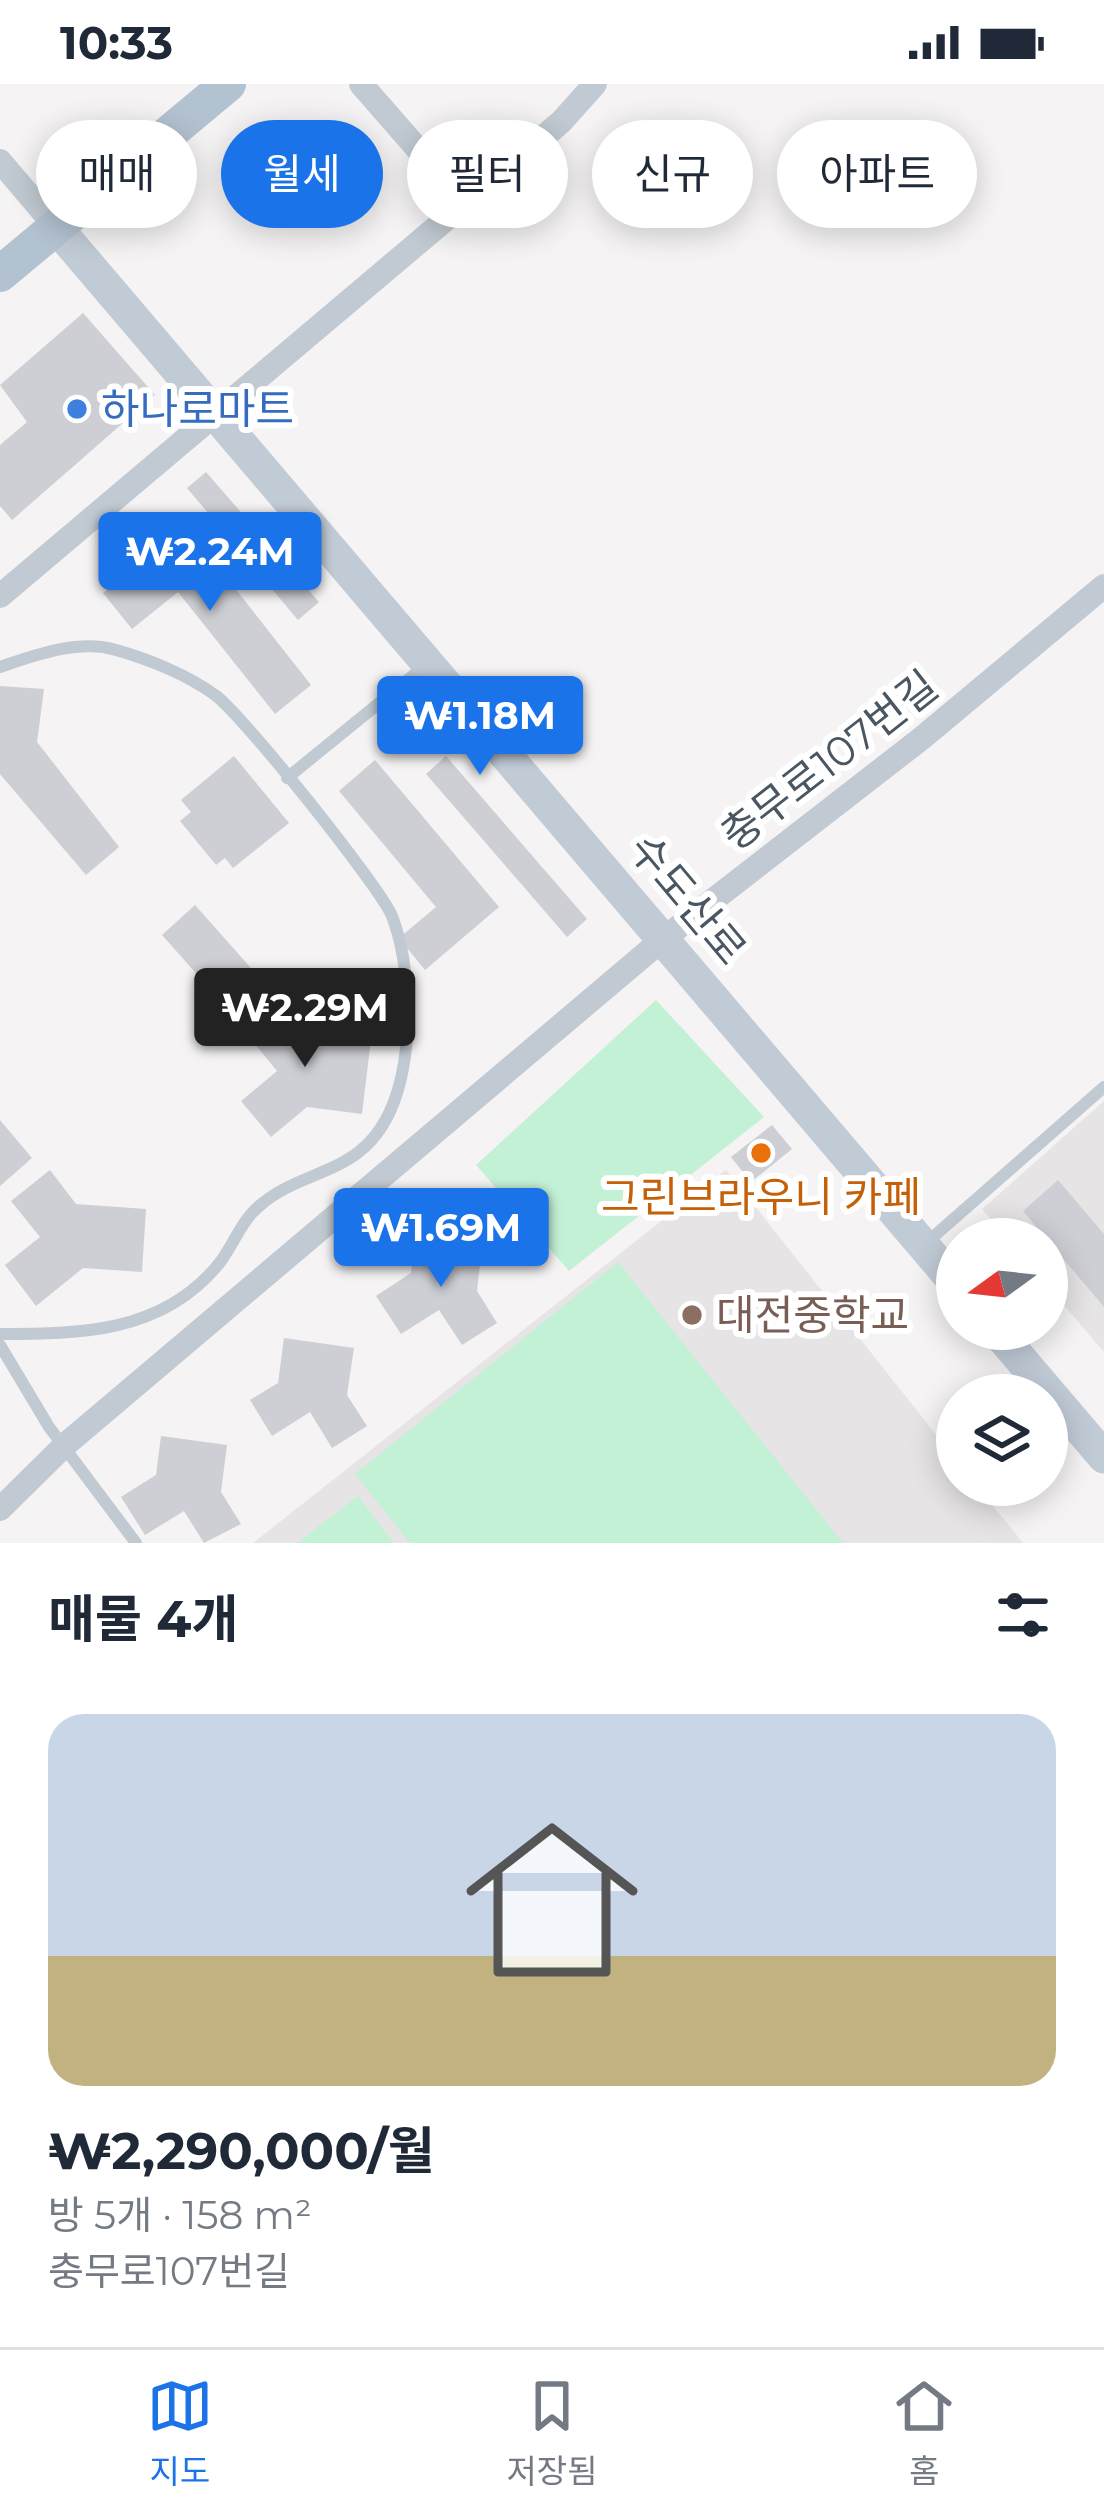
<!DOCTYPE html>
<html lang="ko">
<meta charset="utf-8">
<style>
:root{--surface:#fff;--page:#f2f2f3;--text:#1f2937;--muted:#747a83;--line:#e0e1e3;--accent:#1a73e8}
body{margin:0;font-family:Montserrat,"Noto Sans KR",sans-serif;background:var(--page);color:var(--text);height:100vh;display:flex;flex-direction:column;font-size:45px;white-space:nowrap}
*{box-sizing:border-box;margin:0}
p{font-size:39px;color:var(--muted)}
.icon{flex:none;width:66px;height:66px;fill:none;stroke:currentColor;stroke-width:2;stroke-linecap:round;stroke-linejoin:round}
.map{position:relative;height:1459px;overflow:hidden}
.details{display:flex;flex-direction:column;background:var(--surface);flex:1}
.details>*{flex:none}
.banner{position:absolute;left:36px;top:36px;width:1032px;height:108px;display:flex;gap:24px}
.needle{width:78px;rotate:255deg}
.fabs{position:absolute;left:936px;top:1134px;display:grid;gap:24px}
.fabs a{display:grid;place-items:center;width:132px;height:132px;border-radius:50%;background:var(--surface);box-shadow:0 6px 30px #0003;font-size:60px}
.price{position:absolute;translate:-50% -102px;padding:0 27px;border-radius:12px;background:var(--accent);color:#fff;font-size:39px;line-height:78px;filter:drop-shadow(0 3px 6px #0008)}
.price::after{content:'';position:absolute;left:50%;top:72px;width:36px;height:27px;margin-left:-18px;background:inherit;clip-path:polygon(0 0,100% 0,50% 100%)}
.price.current{background:#222;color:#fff}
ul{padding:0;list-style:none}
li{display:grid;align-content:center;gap:24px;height:636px;padding:0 48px}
li span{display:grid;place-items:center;height:372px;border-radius:36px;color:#555}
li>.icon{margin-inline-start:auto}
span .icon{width:216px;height:216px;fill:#fffc;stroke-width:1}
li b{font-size:51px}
h2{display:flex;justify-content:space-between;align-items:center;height:144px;padding:0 48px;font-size:51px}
.tag{padding:0 42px;border-radius:54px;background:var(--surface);box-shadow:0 6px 30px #0003;font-size:42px;line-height:108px}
.tag.current{background:var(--accent);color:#fff}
.status{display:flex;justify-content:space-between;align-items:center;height:84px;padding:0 60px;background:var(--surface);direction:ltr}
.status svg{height:33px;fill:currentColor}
.menu{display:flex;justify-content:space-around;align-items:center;height:168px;border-top:3px solid var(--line);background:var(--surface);font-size:33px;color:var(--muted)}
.menu a{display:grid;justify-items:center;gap:6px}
.menu .current{color:var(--accent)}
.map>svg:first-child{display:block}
</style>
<div class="status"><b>10:33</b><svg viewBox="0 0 49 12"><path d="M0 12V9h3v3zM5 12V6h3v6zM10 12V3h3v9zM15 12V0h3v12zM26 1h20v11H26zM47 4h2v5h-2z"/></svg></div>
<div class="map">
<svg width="1104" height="1459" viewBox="0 0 1104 1459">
<rect width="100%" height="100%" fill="#f5f3f3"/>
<g fill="#e6e4e5">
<path d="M1104,1017V1268L1047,1201V1155H1008L982,1125Z"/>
<path d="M726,1086L957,1377V1401H976L1023,1459H253Z"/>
</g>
<g fill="#c3f1d5">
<path d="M656,916L764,1033L569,1187L476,1081Z"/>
<path d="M618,1178L843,1459H410L355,1390Z"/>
<path d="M358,1412L394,1459H297Z"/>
</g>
<g fill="#cdcfd5">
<path d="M83,229L155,311L12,436L0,422V361L27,338L0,301Z"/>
<path d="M206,388L319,518L298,536L187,404Z"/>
<path d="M186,442L311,601L275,630L178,508L132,545L103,509Z"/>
<path d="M0,602L44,605L37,658L119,763L86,791L0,690Z"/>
<path d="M234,672L289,739L233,784L225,774L216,781L180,737L191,728L181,716Z"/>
<path d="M446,672L587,835L567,853L426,690Z"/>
<path d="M375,676L499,823L425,886L399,854L436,823L339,707Z"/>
<path d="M195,821L258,892L225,922L162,851Z"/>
<path d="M281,916L307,947L371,955L362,1030L307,1023L271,1053L241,1017L277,987L244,947Z"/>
<path d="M0,1036L32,1074L0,1102Z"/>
<path d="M772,1041L792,1065L751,1098L731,1073Z"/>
<path d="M50,1086L76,1120L146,1125L142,1188L83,1184L36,1222L5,1181L40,1153L11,1117Z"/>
<path d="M1058,1096L1104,1150V1223L1023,1127Z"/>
<path d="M415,1154L482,1161L477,1207L497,1239L462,1261L439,1226L401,1250L376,1212L411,1189Z"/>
<path d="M284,1254L354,1264L347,1311L367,1342L332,1364L310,1328L272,1352L250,1316L278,1299Z"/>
<path d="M161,1352L227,1361L221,1408L241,1440L204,1459L184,1427L145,1451L121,1413L156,1391Z"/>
</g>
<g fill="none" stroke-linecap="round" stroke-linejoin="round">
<g stroke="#c1cad2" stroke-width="12">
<path d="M0,583C35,571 79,555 116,566C148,575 188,591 215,611C242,630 380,803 392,832C411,882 413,961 396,1012C367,1099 299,1079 252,1129C238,1144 231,1166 217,1182C161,1249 80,1250 0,1250"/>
<path d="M287,694L426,581"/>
<path d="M925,1160L1104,1003"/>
<path d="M0,1261L49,1343L136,1459"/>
</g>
<g stroke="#c1cad2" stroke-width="24">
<path d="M361,0L463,117"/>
<path d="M0,77L56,143"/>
<path d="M0,512L561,38L595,0"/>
<path d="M0,1425L65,1361L663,855L922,654L1104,502"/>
</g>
<g stroke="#c1cbd6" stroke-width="33">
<path d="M56,143L957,1201"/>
<path d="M995,1245L1104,1373"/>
</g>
<path stroke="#b3c2d1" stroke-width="36" d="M0,190L228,0"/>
</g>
<circle fill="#3f7fe0" stroke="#fff" stroke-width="4.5" cx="77" cy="325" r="12"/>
<circle fill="#e8710a" stroke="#fff" stroke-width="4.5" cx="761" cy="1069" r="12"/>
<circle fill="#8d6e63" stroke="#fff" stroke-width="4.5" cx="692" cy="1231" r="12"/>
<g text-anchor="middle" stroke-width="12" stroke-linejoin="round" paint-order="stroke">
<g font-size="42" fill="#366cbe" stroke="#fff" text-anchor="start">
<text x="101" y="340">하나로마트</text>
</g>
<g font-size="42" fill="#4a5661" stroke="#fff">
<text transform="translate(829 676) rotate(-38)" y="15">충무로107번길</text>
<text transform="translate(688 815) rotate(50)" y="15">수도산로</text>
</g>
<g font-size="42" fill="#c56008" stroke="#fff">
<text x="761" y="1128">그린브라우니 카페</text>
</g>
<g font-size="42" fill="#785e54" stroke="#fff" text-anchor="start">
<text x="716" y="1246">대전중학교</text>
</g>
</g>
</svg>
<div class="fabs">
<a><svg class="needle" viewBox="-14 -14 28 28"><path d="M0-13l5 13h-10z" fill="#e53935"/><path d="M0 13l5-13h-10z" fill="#747a83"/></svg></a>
<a><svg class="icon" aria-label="layers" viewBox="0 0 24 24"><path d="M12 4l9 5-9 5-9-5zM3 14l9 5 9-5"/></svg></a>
</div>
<b class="price" style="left:210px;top:530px">₩2.24M</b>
<b class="price" style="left:480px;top:694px">₩1.18M</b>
<b class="price current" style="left:305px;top:986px">₩2.29M</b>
<b class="price" style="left:441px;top:1206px">₩1.69M</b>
<div class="banner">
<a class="tag">매매</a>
<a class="tag current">월세</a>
<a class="tag">필터</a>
<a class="tag">신규</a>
<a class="tag">아파트</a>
</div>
</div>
<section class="details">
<h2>매물 4개<svg class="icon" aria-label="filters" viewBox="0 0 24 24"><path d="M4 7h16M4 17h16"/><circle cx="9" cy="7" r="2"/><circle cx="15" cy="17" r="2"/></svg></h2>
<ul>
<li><span style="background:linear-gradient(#c9d6e8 65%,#c2b280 0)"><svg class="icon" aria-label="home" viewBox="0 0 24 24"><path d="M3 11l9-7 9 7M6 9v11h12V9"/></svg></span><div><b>₩2,290,000/월</b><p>방 5개 · 158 m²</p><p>충무로107번길</p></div></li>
</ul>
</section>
<nav class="menu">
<a class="current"><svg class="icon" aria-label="map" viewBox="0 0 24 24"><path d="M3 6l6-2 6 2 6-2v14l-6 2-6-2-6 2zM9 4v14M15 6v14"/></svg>지도</a>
<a><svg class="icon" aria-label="saved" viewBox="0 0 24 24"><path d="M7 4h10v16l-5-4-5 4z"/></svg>저장됨</a>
<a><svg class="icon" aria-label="home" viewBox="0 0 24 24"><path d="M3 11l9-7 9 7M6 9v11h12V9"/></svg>홈</a>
</nav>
